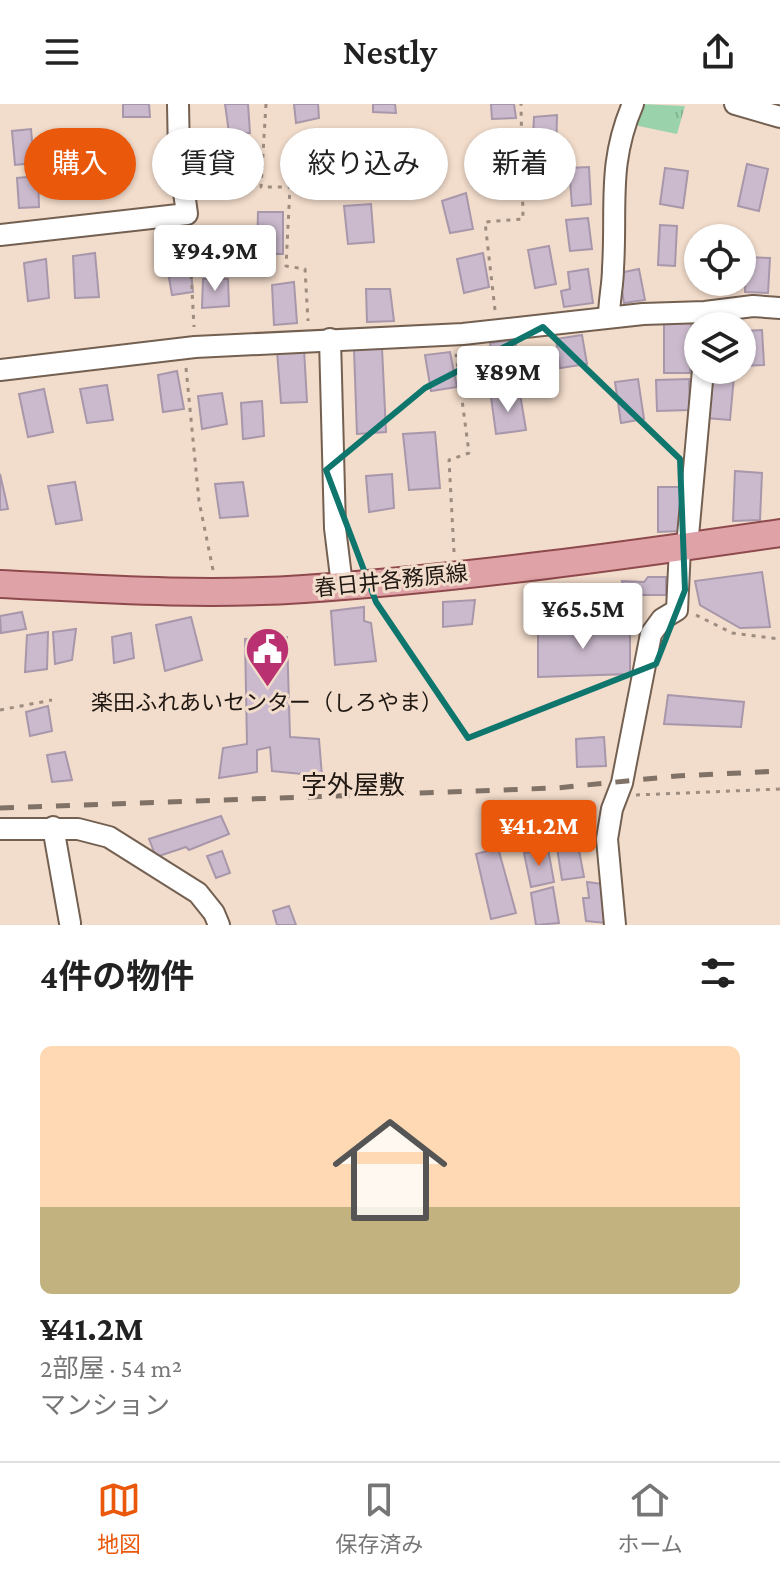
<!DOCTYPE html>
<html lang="ja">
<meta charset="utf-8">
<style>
:root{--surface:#fff;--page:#f2f2f2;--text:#222;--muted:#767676;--line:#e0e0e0;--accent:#ea580c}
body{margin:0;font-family:"Crimson Pro","Noto Sans JP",serif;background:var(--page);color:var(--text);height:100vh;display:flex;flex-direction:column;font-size:30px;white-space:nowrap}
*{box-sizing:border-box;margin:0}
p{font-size:26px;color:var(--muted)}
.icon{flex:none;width:44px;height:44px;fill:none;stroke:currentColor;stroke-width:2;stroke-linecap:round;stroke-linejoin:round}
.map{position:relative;height:821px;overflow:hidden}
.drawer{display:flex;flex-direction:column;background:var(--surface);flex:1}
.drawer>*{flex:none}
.hud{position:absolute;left:24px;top:24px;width:732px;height:72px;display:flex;gap:16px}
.fabs{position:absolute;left:684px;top:120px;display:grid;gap:16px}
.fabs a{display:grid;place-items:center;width:72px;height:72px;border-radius:50%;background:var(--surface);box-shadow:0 2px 6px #0004;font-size:40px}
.price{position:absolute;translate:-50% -68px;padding:0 18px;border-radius:8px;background:#fff;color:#222;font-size:26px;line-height:52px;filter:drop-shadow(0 2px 4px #0008)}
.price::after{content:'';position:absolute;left:50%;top:48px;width:24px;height:18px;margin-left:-12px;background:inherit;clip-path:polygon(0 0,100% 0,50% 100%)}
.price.selected{background:var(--accent);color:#fff}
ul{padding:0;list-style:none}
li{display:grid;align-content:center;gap:16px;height:424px;padding:0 40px}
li+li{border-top:2px solid var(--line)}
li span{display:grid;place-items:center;height:248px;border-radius:12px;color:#555}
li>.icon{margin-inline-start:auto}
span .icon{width:144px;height:144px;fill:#fffc;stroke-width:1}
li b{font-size:34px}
h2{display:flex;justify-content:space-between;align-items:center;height:96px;padding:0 40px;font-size:34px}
.tag{padding:0 28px;border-radius:36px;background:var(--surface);box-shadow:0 2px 6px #0004;font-size:28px;line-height:72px}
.tag.selected{background:var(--accent);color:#fff}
header{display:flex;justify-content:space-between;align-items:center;height:104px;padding:0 40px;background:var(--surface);font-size:36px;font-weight:600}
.menu{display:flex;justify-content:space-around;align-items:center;height:112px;border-top:2px solid var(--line);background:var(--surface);font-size:22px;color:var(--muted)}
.menu a{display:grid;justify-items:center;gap:4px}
.menu .selected{color:var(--accent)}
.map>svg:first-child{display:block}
</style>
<header><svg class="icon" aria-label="menu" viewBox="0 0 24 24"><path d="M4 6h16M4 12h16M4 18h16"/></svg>Nestly<svg class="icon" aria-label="share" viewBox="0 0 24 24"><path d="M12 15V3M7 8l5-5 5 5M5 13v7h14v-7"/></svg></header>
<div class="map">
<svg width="780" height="821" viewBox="0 0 780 821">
<defs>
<pattern id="park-tufts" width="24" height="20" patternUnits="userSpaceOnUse" patternTransform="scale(2)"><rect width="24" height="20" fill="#9ad2ac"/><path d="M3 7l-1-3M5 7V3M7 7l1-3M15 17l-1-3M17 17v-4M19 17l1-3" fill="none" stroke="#84b493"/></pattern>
</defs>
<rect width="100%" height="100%" fill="#f2dccb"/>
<path fill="url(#park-tufts)" d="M640,0L685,2L677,30L634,21Z"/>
<g fill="#cbbacd" stroke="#a897aa" stroke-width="2">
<path d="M123,0H149L150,13H123Z"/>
<path d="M225,0H248L250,29H229Z"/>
<path d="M294,0H318L319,14L296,19Z"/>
<path d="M373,0H395L396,9L373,8Z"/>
<path d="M491,0H514L516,14L492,15Z"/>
<path d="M557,11L556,54L532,53L534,13Z"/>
<path d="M31,25L34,59L15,61L12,27Z"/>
<path d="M100,38L103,73L82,75L80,40Z"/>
<path d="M250,39L253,72L231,76L230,42Z"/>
<path d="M510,47L513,85L489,87L484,49Z"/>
<path d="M747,60L768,65L759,107L738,102Z"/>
<path d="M589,63L591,100L572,102L569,64Z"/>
<path d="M665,64L688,67L683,104L660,100Z"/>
<path d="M38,72L39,103L19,104L17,74Z"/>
<path d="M466,89L473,125L450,129L442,97Z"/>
<path d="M371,100L374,138L348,140L344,102Z"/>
<path d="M258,108H283V150H257Z"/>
<path d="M588,114L592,145L570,147L566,116Z"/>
<path d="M184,121L187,143L163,144L160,123Z"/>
<path d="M660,121L677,122L675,162L658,161Z"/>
<path d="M549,142L556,180L535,184L528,146Z"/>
<path d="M95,149L99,193L75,194L73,152Z"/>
<path d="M483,149L489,183L464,189L457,155Z"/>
<path d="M746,153L770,154L768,189L745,188Z"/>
<path d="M46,155L49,194L28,197L24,159Z"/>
<path d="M190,158L193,188L172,191L167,162Z"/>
<path d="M588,165L593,199L564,203L561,187L570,185L568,168Z"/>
<path d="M639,165L645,196L624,199L619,169Z"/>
<path d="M203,175H228L229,202L202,204Z"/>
<path d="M294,178L297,219L274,221L272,181Z"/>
<path d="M366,185H390L394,217L367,218Z"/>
<path d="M664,217L691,218L690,269H664Z"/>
<path d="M762,226L764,261L742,262V227Z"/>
<path d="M582,231L587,260L560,264L556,235Z"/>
<path d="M515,236L522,281L496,283L490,239Z"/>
<path d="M382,244L386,328L357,330L354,245Z"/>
<path d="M304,245L307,298L281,299L277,247Z"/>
<path d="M450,248L457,283L431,287L425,251Z"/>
<path d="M177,267L184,305L163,308L158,271Z"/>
<path d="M710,269L734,272L730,316L706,314Z"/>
<path d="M638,275L644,315L621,319L615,278Z"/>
<path d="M689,275L690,306L657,307L656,276Z"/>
<path d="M107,281L113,316L87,319L80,285Z"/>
<path d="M44,285L53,328L28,333L19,290Z"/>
<path d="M222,289L227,320L202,325L198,292Z"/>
<path d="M520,290L526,326L496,330L491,293Z"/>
<path d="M262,297L264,332L243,335L241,299Z"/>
<path d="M435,328L440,384L409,386L403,330Z"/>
<path d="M735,367L762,369L760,416L733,417Z"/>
<path d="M0,370L8,405L0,406Z"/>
<path d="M392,370L394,404L369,408L366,372Z"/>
<path d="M75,378L82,416L56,420L48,382Z"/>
<path d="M243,378L248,412L220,414L215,380Z"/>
<path d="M658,383H685L680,427L658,428Z"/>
<path d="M762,468L770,523L740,524L700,501L695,477Z"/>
<path d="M648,473H666V491H625L622,477L644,478Z"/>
<path d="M475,496L472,520L443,523V498Z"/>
<path d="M364,503V517L371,519L376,557L335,561L331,507Z"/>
<path d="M22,508L26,525L1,529L0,512Z"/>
<path d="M191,513L202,556L165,567L156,521Z"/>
<path d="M538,521L630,522V570L538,573Z"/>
<path d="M76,525L72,556L55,560L53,528Z"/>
<path d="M48,528L47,565L25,568L27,531Z"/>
<path d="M131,529L134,554L114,559L112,533Z"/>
<path d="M287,533L290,633L319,635L322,672L272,667L270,643L257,646V668L219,674L223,644L247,640L245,535Z"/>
<path d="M668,591L744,598L741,623L664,620Z"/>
<path d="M48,602L52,627L30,632L26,608Z"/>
<path d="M604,633L606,662L577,663L576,635Z"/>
<path d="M65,648L72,676L52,678L47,651Z"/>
<path d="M221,712L229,730L189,746L186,743L156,753L149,735Z"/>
<path d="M578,741L584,773L562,776L557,744Z"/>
<path d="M498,744L516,809L491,815L476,750Z"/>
<path d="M548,745L554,778L531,783L524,749Z"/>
<path d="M222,747L230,769L216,774L207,752Z"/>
<path d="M587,778L602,780L606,819L586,817L583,794H589Z"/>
<path d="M553,783L559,819L536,821L531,789Z"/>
<path d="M289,802L296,821H277L273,807Z"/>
</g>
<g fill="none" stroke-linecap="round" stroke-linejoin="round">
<defs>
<g id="minor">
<path d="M735,0L780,13"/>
<path d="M0,131L187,110L179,52L178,0"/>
<path d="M609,213C609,196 613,181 613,164C617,103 607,60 633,0"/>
<path d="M330,235L335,424L342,481"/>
<path d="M0,266L195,243L463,230L643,210L705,208L753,202L780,204"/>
<path d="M687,443L703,266"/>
<path d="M53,723L70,819"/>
<path d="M0,725H78L109,733L198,789L214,809L219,821"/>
<path d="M615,821L607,735L612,705L622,679L651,530L662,515L677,506L680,444"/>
</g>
<path id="major" d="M0,480C100,485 203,492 304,485C463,474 622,452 780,429"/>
</defs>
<use href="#minor" stroke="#736051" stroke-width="24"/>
<use href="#major" stroke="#8e494c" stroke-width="30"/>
<g stroke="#9d8d80" stroke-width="3" stroke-dasharray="4 6" stroke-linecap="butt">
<path d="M266,0L261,83H290L286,162L305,165L308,217"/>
<path d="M189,131L194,223"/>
<path d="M495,206L485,118L523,115L521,0"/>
<path d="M186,264L199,397L213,466"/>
<path d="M454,448L449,356L469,349L456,250"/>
<path d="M696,511L732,529L780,535"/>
<path d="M0,606L52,596"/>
<path d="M636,691L780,685"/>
</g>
<use href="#minor" stroke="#fff" stroke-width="20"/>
<use href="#major" stroke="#dfa2a7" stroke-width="26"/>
<path stroke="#807267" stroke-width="5" stroke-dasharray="14 14" stroke-linecap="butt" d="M0,704L556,684L677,672L780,667"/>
</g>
<path fill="none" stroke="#0f766e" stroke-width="6" stroke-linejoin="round" d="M543,223L680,355L685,486L656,560L468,634L376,498L326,366L425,284Z"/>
<defs>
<symbol id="civic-pin" viewBox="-11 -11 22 30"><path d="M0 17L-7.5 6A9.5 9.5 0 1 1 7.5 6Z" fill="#b93170" stroke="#f2dccb"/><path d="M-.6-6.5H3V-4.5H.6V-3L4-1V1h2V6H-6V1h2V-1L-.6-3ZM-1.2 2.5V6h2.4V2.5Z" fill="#fff"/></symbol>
</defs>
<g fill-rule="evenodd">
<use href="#civic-pin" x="242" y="520" width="51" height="69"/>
</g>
<g text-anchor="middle" stroke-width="6" stroke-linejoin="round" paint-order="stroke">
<g font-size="22" fill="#1f1711" stroke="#f2dccb">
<text transform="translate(391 476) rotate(-6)" y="8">春日井各務原線</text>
</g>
<g font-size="22" fill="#1f1711" stroke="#f2dccb">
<text x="267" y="606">楽田ふれあいセンター（しろやま）</text>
</g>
<g font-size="26" fill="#1f1711" stroke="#f2dccb">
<text x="353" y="690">字外屋敷</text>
</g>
</g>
</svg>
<div class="fabs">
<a><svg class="icon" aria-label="locate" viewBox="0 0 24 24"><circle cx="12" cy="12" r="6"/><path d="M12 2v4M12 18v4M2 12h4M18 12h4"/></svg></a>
<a><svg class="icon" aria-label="layers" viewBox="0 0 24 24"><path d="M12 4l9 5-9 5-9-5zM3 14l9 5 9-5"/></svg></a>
</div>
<b class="price" style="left:215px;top:189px">¥94.9M</b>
<b class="price" style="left:508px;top:310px">¥89M</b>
<b class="price" style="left:583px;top:547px">¥65.5M</b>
<b class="price selected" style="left:539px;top:764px">¥41.2M</b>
<div class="hud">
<a class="tag selected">購入</a>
<a class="tag">賃貸</a>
<a class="tag">絞り込み</a>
<a class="tag">新着</a>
</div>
</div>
<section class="drawer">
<h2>4件の物件<svg class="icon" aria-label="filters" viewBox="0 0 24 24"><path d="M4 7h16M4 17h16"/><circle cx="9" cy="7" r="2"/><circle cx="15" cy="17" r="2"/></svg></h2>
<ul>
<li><span style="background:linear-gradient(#ffd9b3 65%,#c2b280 0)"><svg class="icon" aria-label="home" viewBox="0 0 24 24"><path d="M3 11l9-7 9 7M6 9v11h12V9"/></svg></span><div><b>¥41.2M</b><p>2部屋 · 54 m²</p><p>マンション</p></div></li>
</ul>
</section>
<nav class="menu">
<a class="selected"><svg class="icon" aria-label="map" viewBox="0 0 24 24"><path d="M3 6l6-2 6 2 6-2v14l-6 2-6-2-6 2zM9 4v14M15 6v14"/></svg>地図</a>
<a><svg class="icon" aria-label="saved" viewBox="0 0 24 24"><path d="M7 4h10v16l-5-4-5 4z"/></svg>保存済み</a>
<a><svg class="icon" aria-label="home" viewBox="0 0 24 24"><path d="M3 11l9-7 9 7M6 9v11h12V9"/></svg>ホーム</a>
</nav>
